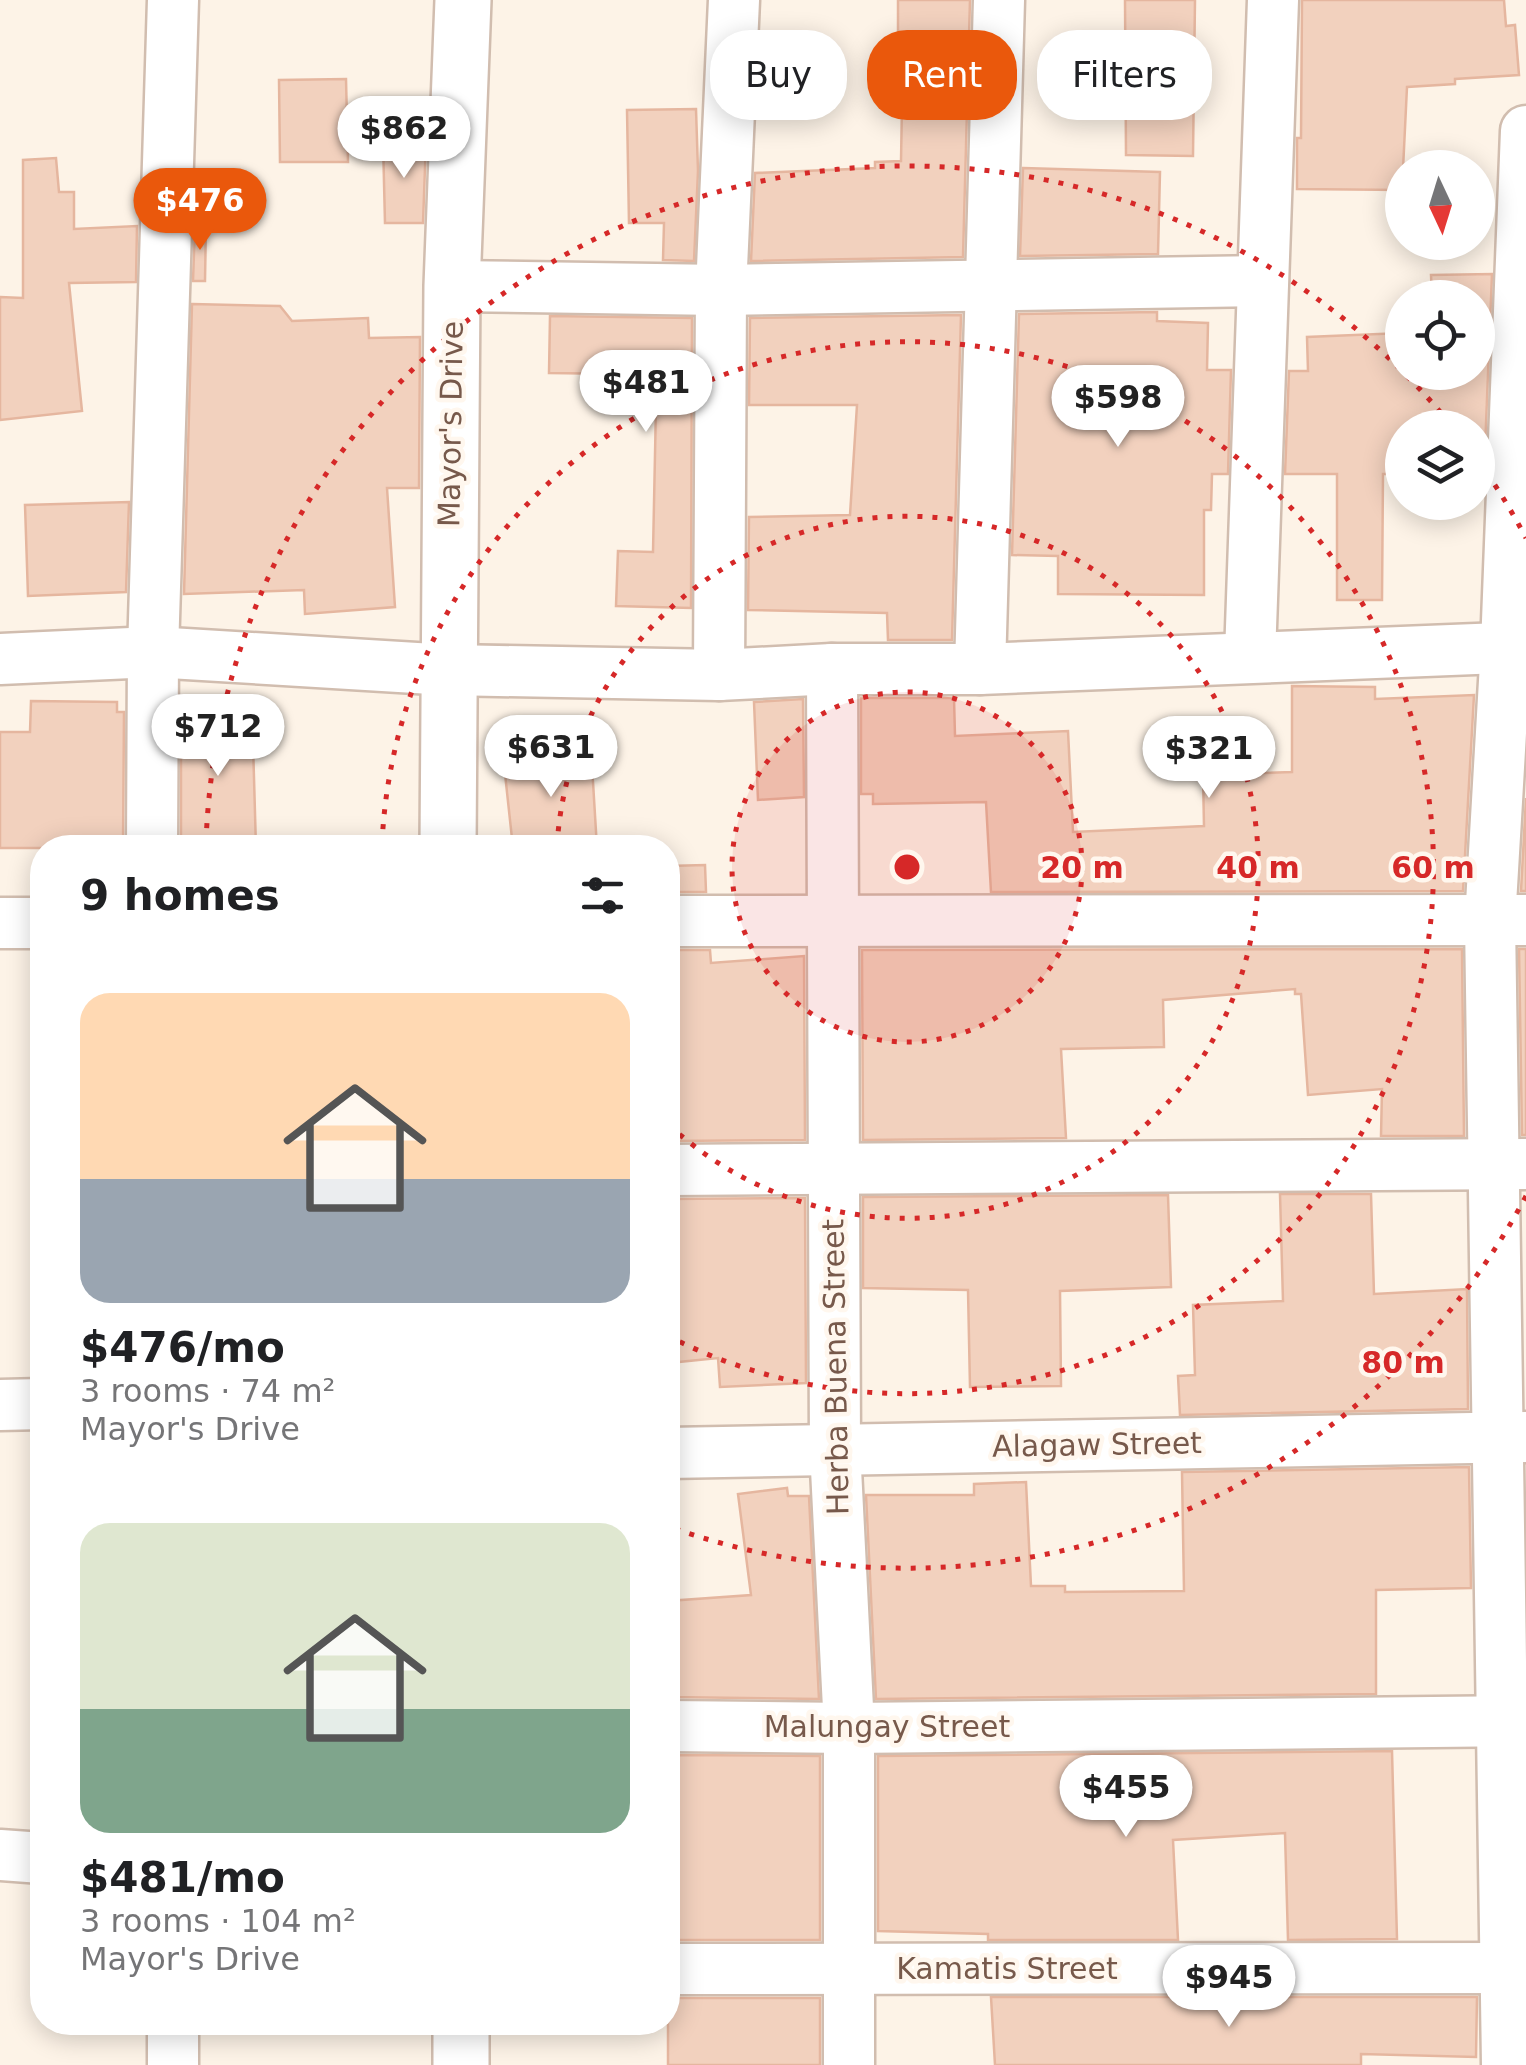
<!DOCTYPE html>
<meta charset="utf-8">
<style>
:root{--surface:#fff;--page:#f2f2f2;--text:#202124;--muted:#757577;--accent:#ea580c}
body{margin:0;font-family:"DejaVu Sans",sans-serif;background:var(--page);color:var(--text);height:100vh;display:flex;flex-direction:column;font-size:38px;white-space:nowrap}
*{box-sizing:border-box;margin:0}
p{font-size:32px;color:var(--muted)}
.icon{flex:none;width:55px;height:55px;fill:none;stroke:currentColor;stroke-width:2;stroke-linecap:round;stroke-linejoin:round}
.map{position:relative;flex:1;overflow:hidden}
.drawer{position:absolute;left:30px;top:835px;width:650px;height:1200px;display:flex;flex-direction:column;background:var(--surface);border-radius:40px;box-shadow:0 5px 25px #0003}
.drawer>*{flex:none}
.banner{position:absolute;left:710px;top:30px;width:665px;height:90px;display:flex;gap:20px}
.needle{width:65px;rotate:176deg}
.tools{position:absolute;left:1385px;top:150px;display:grid;gap:20px}
.tools a{display:grid;place-items:center;width:110px;height:110px;border-radius:50%;background:var(--surface);box-shadow:0 5px 25px #0003;font-size:50px}
.price{position:absolute;translate:-50% -85px;padding:0 22px;border-radius:35px;background:#fff;color:#222;font-size:32px;line-height:65px;filter:drop-shadow(0 2px 5px #0008)}
.price::after{content:'';position:absolute;left:50%;top:60px;width:30px;height:22px;margin-left:-15px;background:inherit;clip-path:polygon(0 0,100% 0,50% 100%)}
.price.active{background:var(--accent);color:#fff}
ul{padding:0;list-style:none}
li{display:grid;align-content:center;gap:20px;height:530px;padding:0 50px}
li span{display:grid;place-items:center;height:310px;border-radius:30px;color:#555}
li>.icon{margin-inline-start:auto}
span .icon{width:180px;height:180px;fill:#fffc;stroke-width:1}
li b{font-size:42px}
h2{display:flex;justify-content:space-between;align-items:center;height:120px;padding:0 50px;font-size:42px}
.chip{padding:0 35px;border-radius:40px;background:var(--surface);box-shadow:0 5px 25px #0003;font-size:35px;line-height:90px}
.chip.active{background:var(--accent);color:#fff}
.map>svg:first-child{display:block}
</style>
<div class="map">
<svg width="1526" height="2065" viewBox="0 0 1526 2065">
<rect width="100%" height="100%" fill="#fdf3e7"/>
<g fill="#f2d1be" stroke="#e5b69f" stroke-width="2.5">
<path d="M898,0H970L963,257L751,261L755,173L875,168V162L901,161L903,47H898Z"/>
<path d="M1125,0H1195L1193,156L1126,155Z"/>
<path d="M1302,0H1504L1506,26L1515,25L1519,75L1455,79V84L1407,87L1402,190L1297,189V138H1301Z"/>
<path d="M346,79L348,162H280L279,80Z"/>
<path d="M696,109L698,171L694,261L663,260L664,223H629L627,110Z"/>
<path d="M426,140L423,223H385L383,141Z"/>
<path d="M56,158L59,192H74V229L137,226L136,282L69,283L82,411L0,420V297L23,298V160Z"/>
<path d="M1023,168L1160,172L1158,254L1020,256Z"/>
<path d="M206,223L205,281H193L195,224Z"/>
<path d="M1492,274L1484,474H1478V428H1402V474H1383L1382,600H1337V474H1285L1289,371H1308L1307,337L1402,333V372H1478V298H1432L1431,275Z"/>
<path d="M192,304L280,306L292,321L368,318L369,338L420,337L419,488H387L395,607L305,614L304,590L184,594Z"/>
<path d="M1157,312V321L1208,323L1207,370H1231L1228,474H1212L1211,510H1204V595L1058,594V556L1012,555L1019,314Z"/>
<path d="M961,315L952,640H888L887,613L748,610L749,517L850,515L857,405H749L750,318Z"/>
<path d="M550,316L692,318L691,608L616,606L618,551L653,552L656,406H621V374L549,373Z"/>
<path d="M129,502L126,592L28,596L25,505Z"/>
<path d="M1292,686L1375,687V699L1474,695L1463,891L991,892L986,802L873,804V794H861V698H954L955,736L1068,731L1073,832L1204,826L1203,775L1292,772Z"/>
<path d="M803,699L804,797L758,800L754,702Z"/>
<path d="M31,701L117,702V712H124L123,848H0V732H30Z"/>
<path d="M252,708L256,848H181V710Z"/>
<path d="M591,749L597,848H513L503,755Z"/>
<path d="M1526,798V891H1521Z"/>
<path d="M705,865L706,892H668V866Z"/>
<path d="M1462,949L1464,1136H1381L1382,1089L1308,1095L1301,994H1295V989L1163,1000L1164,1047L1061,1049L1066,1138L863,1140L862,950Z"/>
<path d="M1519,949H1526V1135H1522Z"/>
<path d="M668,950H710L711,963L804,956L805,1140L668,1141Z"/>
<path d="M1280,1194H1371L1374,1294L1467,1289L1468,1409L1180,1415L1178,1376L1195,1375L1193,1305L1283,1301Z"/>
<path d="M1168,1195L1171,1287L1060,1291L1061,1386L970,1387L968,1290L863,1288V1197Z"/>
<path d="M805,1198L806,1383L720,1387L718,1358L668,1363V1199Z"/>
<path d="M1469,1467L1471,1588L1376,1590V1694L876,1699L866,1495H974V1484L1026,1482L1031,1586H1065V1592L1184,1591L1182,1472Z"/>
<path d="M787,1488L788,1496H809L819,1699L669,1697L668,1601L751,1595L738,1494Z"/>
<path d="M1392,1751L1397,1939L1288,1940L1285,1833L1173,1840L1178,1940H988V1934L878,1931V1756Z"/>
<path d="M671,1755L820,1756V1940H668V1849H675Z"/>
<path d="M991,1997H1477L1476,2057L1361,2054V2065H995Z"/>
<rect x="668" y="1998" width="152" height="67"/>
</g>
<g fill="none" stroke-linecap="round" stroke-linejoin="round">
<defs>
<g id="minor">
<path d="M452,286L721,290L1263,281"/>
<path d="M1250,656L1273,0"/>
<path d="M0,659L153,652L449,670L719,675L832,669H980L1526,647"/>
<path d="M832,669L835,1449L849,1728V2065"/>
<path d="M980,669L999,0"/>
<path d="M719,675L721,290L734,0"/>
<path d="M152,848L153,652L173,0"/>
<path d="M668,921L1526,920"/>
<path d="M0,923H42"/>
<path d="M668,1170L1526,1164"/>
<path d="M0,1405L42,1404"/>
<path d="M668,1453L1526,1437"/>
<path d="M668,1726L849,1728L1526,1721"/>
<path d="M0,1855L42,1858"/>
<path d="M668,1969L1526,1968"/>
<path d="M173,2065V2022"/>
<path d="M1507,2065L1490,921L1506,647L1526,131"/>
</g>
<g id="tertiary">
<path d="M448,848L452,286L463,0"/>
<path d="M461,2022V2065"/>
</g>
</defs>
<use href="#minor" stroke="#d1bdaf" stroke-width="55"/>
<use href="#tertiary" stroke="#d1bdaf" stroke-width="60"/>
<use href="#minor" stroke="#fff" stroke-width="50"/>
<use href="#tertiary" stroke="#fff" stroke-width="55"/>
</g>
<circle cx="907" cy="867" r="175" fill="#d62828" fill-opacity=".12"/>
<g fill="none" stroke="#d62828" stroke-width="5" stroke-dasharray="5 10">
<circle cx="907" cy="867" r="175"/>
<path d="M557 846A351 351 0 1 1 668 1124"/>
<path d="M382 844A526 526 0 1 1 668 1336"/>
<path d="M1526 1196A701 701 0 0 1 673 1528M206 843A701 701 0 0 1 1398 367M1407 376A701 701 0 0 1 1452 426M1478 460A701 701 0 0 1 1526 538"/>
</g>
<g text-anchor="middle" stroke-width="9" stroke-linejoin="round" paint-order="stroke">
<g font-size="30" fill="#77594b" stroke="#fff7ee">
<text transform="translate(451 424) rotate(-89)" y="10">Mayor's Drive</text>
<text transform="translate(836 1367) rotate(-91)" y="10">Herba Buena Street</text>
<text transform="translate(1097 1445) rotate(-1)" y="10">Alagaw Street</text>
<text x="887" y="1737">Malungay Street</text>
<text x="1007" y="1979">Kamatis Street</text>
</g>
</g>
<circle cx="907" cy="867" r="15" fill="#d62828" stroke="#fff7ee" stroke-width="5"/>
<g font-size="30" text-anchor="middle" font-weight="bold" fill="#d62828" stroke="#fff7ee" stroke-width="9" stroke-linejoin="round" paint-order="stroke">
<text x="1082" y="878">20 m</text>
<text x="1258" y="878">40 m</text>
<text x="1433" y="878">60 m</text>
<text x="1403" y="1373">80 m</text>
</g>
</svg>
<div class="tools">
<a><svg class="needle" viewBox="-14 -14 28 28"><path d="M0-13l5 13h-10z" fill="#e53935"/><path d="M0 13l5-13h-10z" fill="#757577"/></svg></a>
<a><svg class="icon" aria-label="locate" viewBox="0 0 24 24"><circle cx="12" cy="12" r="6"/><path d="M12 2v4M12 18v4M2 12h4M18 12h4"/></svg></a>
<a><svg class="icon" aria-label="layers" viewBox="0 0 24 24"><path d="M12 4l9 5-9 5-9-5zM3 14l9 5 9-5"/></svg></a>
</div>
<b class="price" style="left:404px;top:181px">$862</b>
<b class="price active" style="left:200px;top:253px">$476</b>
<b class="price" style="left:646px;top:435px">$481</b>
<b class="price" style="left:1118px;top:450px">$598</b>
<b class="price" style="left:218px;top:779px">$712</b>
<b class="price" style="left:551px;top:800px">$631</b>
<b class="price" style="left:1209px;top:801px">$321</b>
<b class="price" style="left:1126px;top:1840px">$455</b>
<b class="price" style="left:1229px;top:2030px">$945</b>
<div class="banner">
<a class="chip">Buy</a>
<a class="chip active">Rent</a>
<a class="chip">Filters</a>
</div>
<section class="drawer">
<h2>9 homes<svg class="icon" aria-label="filters" viewBox="0 0 24 24"><path d="M4 7h16M4 17h16"/><circle cx="9" cy="7" r="2"/><circle cx="15" cy="17" r="2"/></svg></h2>
<ul>
<li><span style="background:linear-gradient(#ffd9b3 60%,#9aa5b1 0)"><svg class="icon" aria-label="home" viewBox="0 0 24 24"><path d="M3 11l9-7 9 7M6 9v11h12V9"/></svg></span><div><b>$476/mo</b><p>3 rooms · 74 m²</p><p>Mayor's Drive</p></div></li>
<li><span style="background:linear-gradient(#dfe7d0 60%,#7fa58c 0)"><svg class="icon" aria-label="home" viewBox="0 0 24 24"><path d="M3 11l9-7 9 7M6 9v11h12V9"/></svg></span><div><b>$481/mo</b><p>3 rooms · 104 m²</p><p>Mayor's Drive</p></div></li>
</ul>
</section>
</div>
